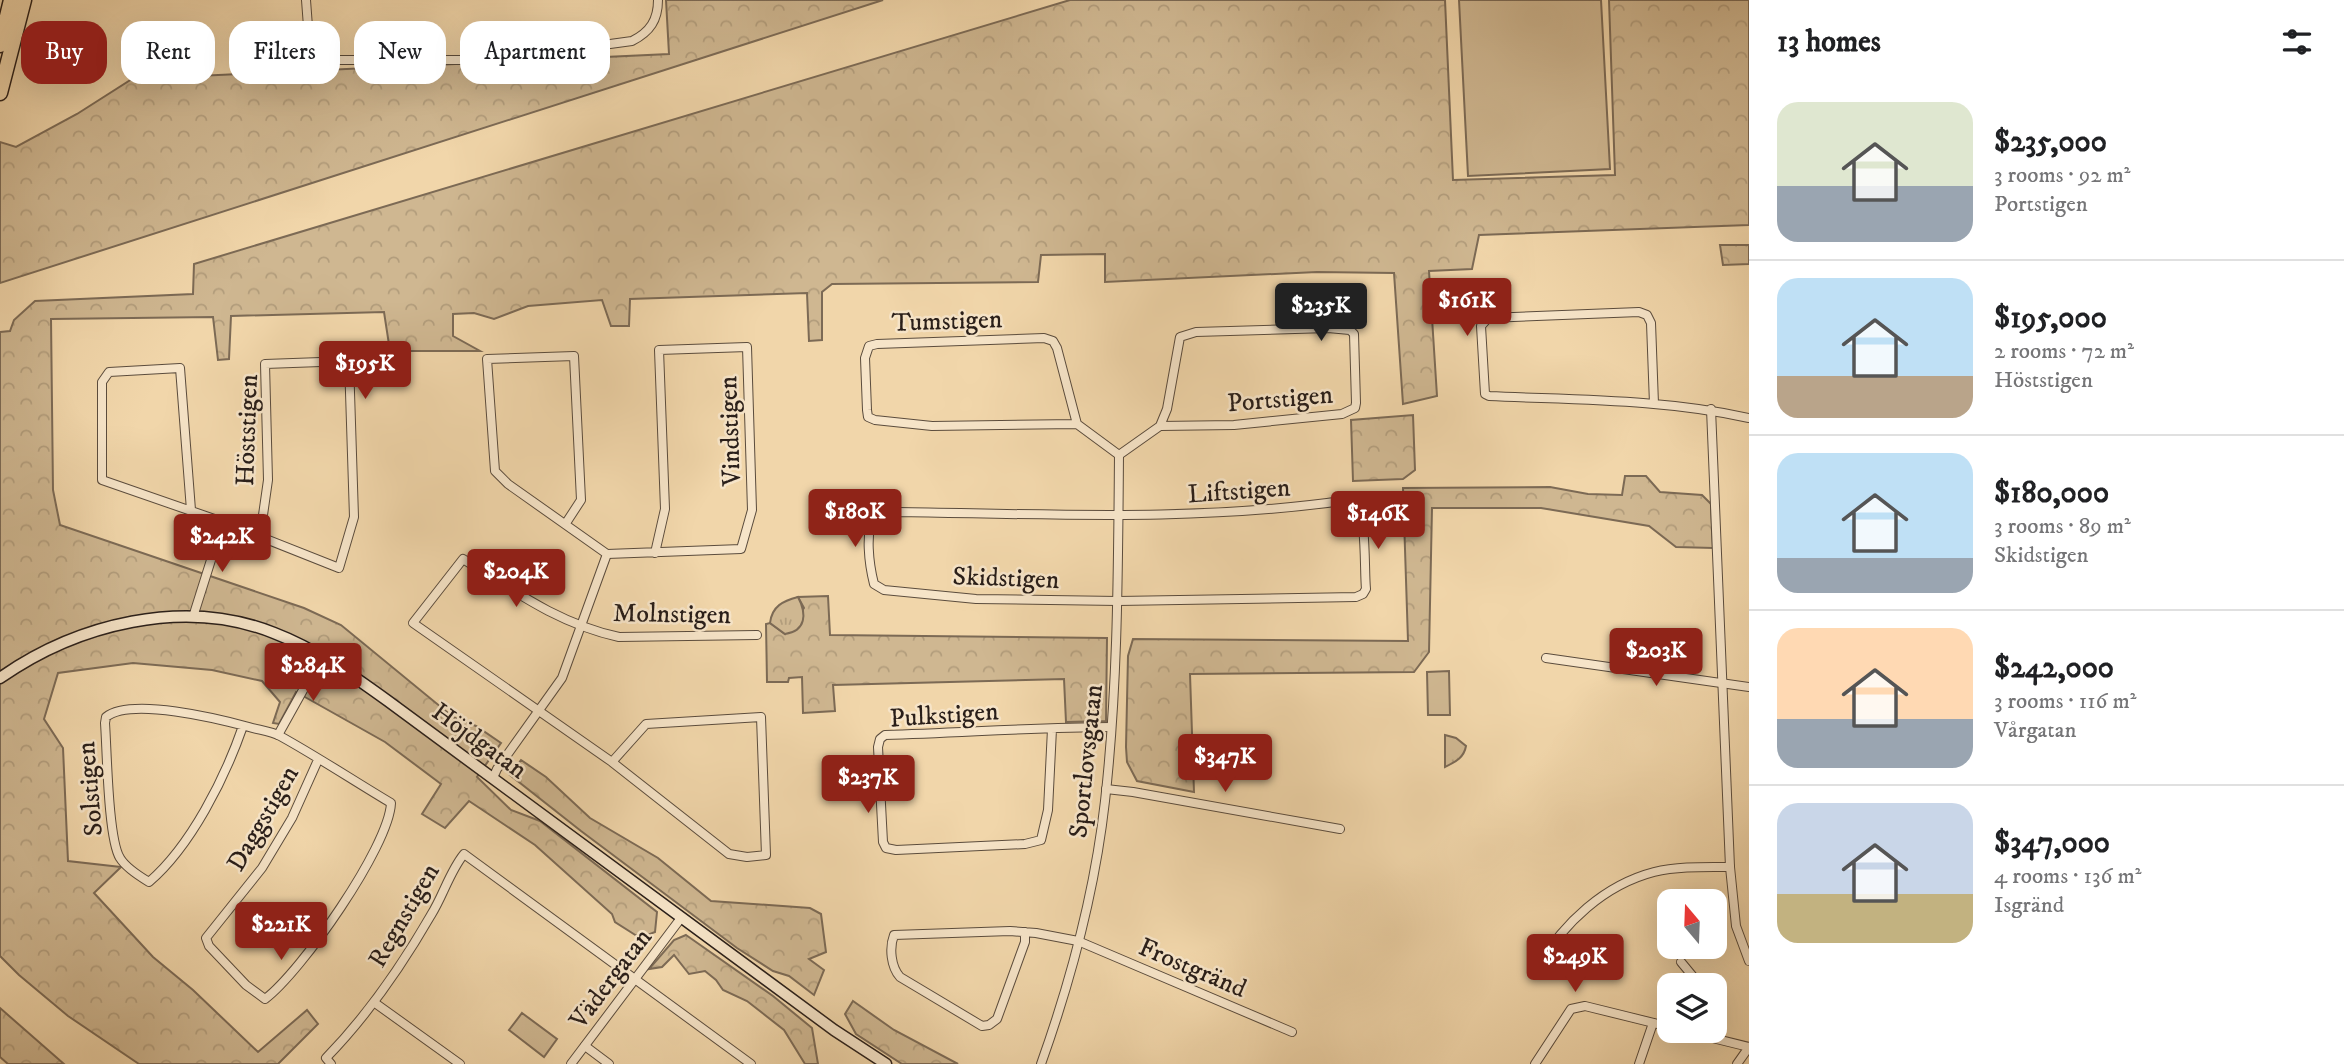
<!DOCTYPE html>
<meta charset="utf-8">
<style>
:root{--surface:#fff;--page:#f2f2f2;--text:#202124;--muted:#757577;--line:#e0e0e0;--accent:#8f2418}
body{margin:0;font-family:"IM FELL DW Pica",serif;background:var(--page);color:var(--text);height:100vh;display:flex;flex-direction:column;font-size:26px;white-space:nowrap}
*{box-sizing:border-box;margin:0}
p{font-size:23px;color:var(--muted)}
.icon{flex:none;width:38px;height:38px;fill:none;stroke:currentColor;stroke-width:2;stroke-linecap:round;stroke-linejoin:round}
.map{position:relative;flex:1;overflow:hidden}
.side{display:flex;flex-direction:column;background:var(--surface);width:595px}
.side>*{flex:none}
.banner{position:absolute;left:21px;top:21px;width:665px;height:63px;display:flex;gap:14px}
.needle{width:46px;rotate:341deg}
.buttons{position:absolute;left:1657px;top:889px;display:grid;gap:14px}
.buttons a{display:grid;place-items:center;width:70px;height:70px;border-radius:14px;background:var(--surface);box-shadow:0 7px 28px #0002;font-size:35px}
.price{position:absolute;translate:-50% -60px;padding:0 16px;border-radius:7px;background:var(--accent);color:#fff;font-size:23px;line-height:46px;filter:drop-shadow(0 2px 4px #0008)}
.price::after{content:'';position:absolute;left:50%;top:42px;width:21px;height:16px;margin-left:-10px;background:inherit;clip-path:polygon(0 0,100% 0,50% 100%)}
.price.selected{background:#222;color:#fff}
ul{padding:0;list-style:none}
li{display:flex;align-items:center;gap:21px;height:175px;padding:0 28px}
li+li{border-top:2px solid var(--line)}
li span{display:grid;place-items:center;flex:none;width:196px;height:140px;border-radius:21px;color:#555}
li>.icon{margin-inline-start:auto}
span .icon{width:84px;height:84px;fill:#fffc;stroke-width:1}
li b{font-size:30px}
h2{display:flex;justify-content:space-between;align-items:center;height:84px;padding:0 28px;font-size:30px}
.pill{padding:0 24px;border-radius:21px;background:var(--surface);box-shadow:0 7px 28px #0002;font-size:24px;line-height:63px}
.pill.selected{background:var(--accent);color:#fff}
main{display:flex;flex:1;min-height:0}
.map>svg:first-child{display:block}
</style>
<main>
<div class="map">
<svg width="1749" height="1064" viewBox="0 0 1749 1064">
<defs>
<pattern id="forest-crowns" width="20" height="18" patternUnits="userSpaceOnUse" patternTransform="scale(1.75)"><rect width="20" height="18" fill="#cfb791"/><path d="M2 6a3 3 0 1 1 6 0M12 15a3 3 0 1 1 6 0" fill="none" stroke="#b29d7c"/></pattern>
<pattern id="park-tufts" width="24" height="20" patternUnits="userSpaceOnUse" patternTransform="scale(1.75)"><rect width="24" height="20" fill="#cfb791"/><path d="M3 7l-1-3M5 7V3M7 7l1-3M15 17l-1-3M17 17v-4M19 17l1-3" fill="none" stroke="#b29d7c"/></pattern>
</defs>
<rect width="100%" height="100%" fill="#f1d6aa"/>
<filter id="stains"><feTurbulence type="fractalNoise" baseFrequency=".00286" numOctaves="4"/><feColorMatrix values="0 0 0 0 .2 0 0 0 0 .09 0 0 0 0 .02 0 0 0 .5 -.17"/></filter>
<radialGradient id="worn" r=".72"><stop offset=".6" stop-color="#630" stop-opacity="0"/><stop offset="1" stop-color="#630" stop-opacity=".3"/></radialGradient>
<g fill="url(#forest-crowns)" stroke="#7c6a55" stroke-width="2">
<path d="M666,0H883L0,283V142L16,147L77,114L132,79L669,54Z"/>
<path d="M1070,0H1445L1453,180L1615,175L1609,0H1749V225L1479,235L1472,269L1429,271L1437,396L1403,404L1394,273L1317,272L1105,282V254L1041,255L1038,282L832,284L822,292V340L809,341L807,293L630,299L629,326H611L602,300L528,306L494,319L474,313L453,314V336L480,351H390L384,312L231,316L229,359L218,360L213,317L51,319L53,490L60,525L304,608L341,625L453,717L476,726L501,743L477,777L511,810L540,821L657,912L655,932L640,938L615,922L612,914L535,845L469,801L445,828L422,814L441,784L385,742L296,692L279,724L273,723L280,702L262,681L212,670L133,663L58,673L44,719L63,748L68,861L121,867L94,893L153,957L193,990L258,1052L307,1010L318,1024L278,1064H139L68,1016L19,975L0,956V332L10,331L14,320L35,301L193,294L194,264Z"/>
<path d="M1720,245H1749V264L1723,265Z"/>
<path d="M1413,415L1415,470L1403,479L1353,481L1351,420Z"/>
<path d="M1625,476H1646L1660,492L1702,495L1711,504L1713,548L1676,547L1649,526L1541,508H1432L1429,652L1414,672L1190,674L1194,792L1137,781L1127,762L1126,747L1128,656L1133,639L1408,641L1403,488L1550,487L1588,494L1622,495Z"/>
<path d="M828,596L830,635L1107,638L1106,721L1066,722L1064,679L833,685L835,711L803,713L802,677L789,678L788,682H767L766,624L770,623L785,634L804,608L798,597Z"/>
<path d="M521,760L546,777L590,818L658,858L711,901L810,908L821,914L826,952L809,959L824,970L814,995L789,976L773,971L737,948L581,831L510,775Z"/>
<path d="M686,935L773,996L812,1028L818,1064H805L784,1030L747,1001L723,990L716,980L705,971L689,974L674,955L662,967L649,969L674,940Z"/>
<path d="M853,1001L894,1030L958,1064H902L856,1034L845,1014Z"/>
<path d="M0,1008L64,1064H8L0,1057Z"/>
</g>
<g fill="url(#park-tufts)" stroke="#7c6a55" stroke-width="2">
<path d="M798,597C807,614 806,631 785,634L770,623C772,606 783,601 798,597Z"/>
<path d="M1445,735L1456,738L1466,746C1464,758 1455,762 1445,767Z"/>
</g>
<g fill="#cfb791" stroke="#7c6a55" stroke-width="2">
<path d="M1459,0H1601L1610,169L1468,176Z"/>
<path d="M1449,671L1450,715H1428L1427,672Z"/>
<path d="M522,1013L557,1039L544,1057L509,1030Z"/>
</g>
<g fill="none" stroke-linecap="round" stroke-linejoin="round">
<defs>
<g id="street">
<path d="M306,0L309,40L317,55L329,60H493L632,41C650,32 658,20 658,0"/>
<path d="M1654,404L1651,323L1647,315L1639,312L1488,318L1481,326L1485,394L1489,396C1576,400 1664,399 1749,418"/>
<path d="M1711,409L1730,867L1736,926L1749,961"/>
<path d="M1077,424L932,426L875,420L868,417L867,410L865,358L869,346L877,344L1044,338L1053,341L1057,348L1077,424L1119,455"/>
<path d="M1119,455L1160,426L1167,409L1180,337L1196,332L1328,328L1350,330L1354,334L1356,403L1355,408L1342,414L1234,425L1160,426"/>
<path d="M1349,500L1355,501C1367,513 1364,570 1366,589L1363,594L1356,597L1118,601L976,599L884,590L874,584C869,564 865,533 874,514L897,512C1048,514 1199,522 1349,500Z"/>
<path d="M191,510L180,368L109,372L102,382V480L223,522L339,568L354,517L349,361L265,364L268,480L260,536"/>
<path d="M566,523L581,500L574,356L487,359L495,471L508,484L607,554"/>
<path d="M607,554L741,549L752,510L747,347L659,350L665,509L655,553"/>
<path d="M193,617L223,522"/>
<path d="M1546,658L1749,687"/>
<path d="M243,726C225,778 191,846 149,882C139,876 126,868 120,858C108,839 107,750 105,723L106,717C131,697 219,719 249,727C259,730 271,731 280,736C318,757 354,781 391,803C389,847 301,972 265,999L246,985L209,946L206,938L262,868L292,818L318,760"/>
<path d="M1052,729L1048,810L1041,840L1025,844L896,850L886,848L883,842L878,747L880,739L885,735C961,733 1036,727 1111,727"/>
<path d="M278,735L322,656"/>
<path d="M612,762L646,724L761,717L766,855L747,857L729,854L612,762L413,623L463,559C514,591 559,624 619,637L757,635"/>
<path d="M493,778L497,769L562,678L607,554"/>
<path d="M1106,789L1133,792L1340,829"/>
<path d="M1025,932V942L997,1019L989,1025L982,1026L900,977C891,967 889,948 894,935L1010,931L1036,933L1078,941L1292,1032"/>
<path d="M1681,962L1700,985"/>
<path d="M1538,966C1564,923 1604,885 1654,872C1678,866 1705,867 1730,867"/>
<path d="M375,1003L460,1064"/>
<path d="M1684,1031L1749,1047"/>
<path d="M585,1046L609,1064"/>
<path d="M331,1064L326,1058C368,1015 401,967 431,915C443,896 450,871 464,854L751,1064"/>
<path d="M571,1064L681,918"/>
<path d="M1041,1064C1071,980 1095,890 1105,801C1118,686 1118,570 1119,455"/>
<path d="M1535,1064L1571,1009L1585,1006L1670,1027"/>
<path d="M1639,1064L1653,1023"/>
<path d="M1737,1064L1749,1047"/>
</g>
<path id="secondary" d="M0,678C77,624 184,597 274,633C316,649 352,675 388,701L834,1030L886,1064"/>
<g id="highway">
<path d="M0,45L11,0"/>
<path d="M0,93L24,0"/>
</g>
</defs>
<use href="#street" stroke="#5b4c3d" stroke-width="10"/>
<use href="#secondary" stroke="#291e19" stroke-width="13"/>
<use href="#highway" stroke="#291e19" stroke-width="17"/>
<use href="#street" stroke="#f6e4c8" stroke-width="8"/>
<use href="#secondary" stroke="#f6e4c8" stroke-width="10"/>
<use href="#highway" stroke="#f1d6aa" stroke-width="14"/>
</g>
<g text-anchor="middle" stroke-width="5" stroke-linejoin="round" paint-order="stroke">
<g font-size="26" fill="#291e19" stroke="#f6e4c8">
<text transform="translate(947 320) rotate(-2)" y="9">Tumstigen</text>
<text transform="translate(1280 398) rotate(-5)" y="9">Portstigen</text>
<text transform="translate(246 430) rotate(-88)" y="9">Höststigen</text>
<text transform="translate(729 431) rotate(-92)" y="9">Vindstigen</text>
<text transform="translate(1239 490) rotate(-4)" y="9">Liftstigen</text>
<text transform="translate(1006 577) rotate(2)" y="9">Skidstigen</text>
<text transform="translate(672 613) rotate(1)" y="9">Molnstigen</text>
<text transform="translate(944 714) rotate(-4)" y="9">Pulkstigen</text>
<text transform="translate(480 740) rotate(36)" y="9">Höjdgatan</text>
<text transform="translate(1085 761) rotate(-84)" y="9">Sportlovsgatan</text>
<text transform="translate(89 789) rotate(-95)" y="9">Solstigen</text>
<text transform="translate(262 818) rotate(-60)" y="9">Daggstigen</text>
<text transform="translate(403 915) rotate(-60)" y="9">Regnstigen</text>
<text transform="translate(1193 967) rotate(23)" y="9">Frostgränd</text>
<text transform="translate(610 978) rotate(-53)" y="9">Vädergatan</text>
</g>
</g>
<rect width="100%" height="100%" filter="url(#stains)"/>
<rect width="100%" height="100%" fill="url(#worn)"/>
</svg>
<div class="buttons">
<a><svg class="needle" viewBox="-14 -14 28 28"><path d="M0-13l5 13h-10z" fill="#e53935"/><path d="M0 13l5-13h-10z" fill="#757577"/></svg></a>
<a><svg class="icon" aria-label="layers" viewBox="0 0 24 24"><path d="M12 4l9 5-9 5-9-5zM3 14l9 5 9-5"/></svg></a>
</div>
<b class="price" style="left:1467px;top:338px">$161K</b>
<b class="price selected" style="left:1321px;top:343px">$235K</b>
<b class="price" style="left:365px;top:401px">$195K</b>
<b class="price" style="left:855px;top:549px">$180K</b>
<b class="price" style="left:1378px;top:551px">$146K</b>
<b class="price" style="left:222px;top:574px">$242K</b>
<b class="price" style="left:516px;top:609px">$204K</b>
<b class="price" style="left:1656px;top:688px">$203K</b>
<b class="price" style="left:313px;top:703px">$284K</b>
<b class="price" style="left:1225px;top:794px">$347K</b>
<b class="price" style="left:868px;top:815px">$237K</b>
<b class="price" style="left:281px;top:962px">$221K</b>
<b class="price" style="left:1575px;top:994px">$249K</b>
<div class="banner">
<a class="pill selected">Buy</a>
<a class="pill">Rent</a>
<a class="pill">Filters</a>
<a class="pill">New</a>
<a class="pill">Apartment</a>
</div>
</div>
<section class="side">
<h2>13 homes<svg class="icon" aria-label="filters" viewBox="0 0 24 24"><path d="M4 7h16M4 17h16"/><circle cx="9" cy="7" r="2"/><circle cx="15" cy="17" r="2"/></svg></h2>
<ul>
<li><span style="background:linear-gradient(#dfe7d0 60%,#9aa5b1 0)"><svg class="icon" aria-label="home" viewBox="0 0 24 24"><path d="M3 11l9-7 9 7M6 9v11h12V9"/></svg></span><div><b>$235,000</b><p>3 rooms · 92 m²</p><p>Portstigen</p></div></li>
<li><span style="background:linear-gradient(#bfe0f5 70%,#b9a48a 0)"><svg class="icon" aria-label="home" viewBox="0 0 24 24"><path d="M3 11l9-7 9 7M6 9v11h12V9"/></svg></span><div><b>$195,000</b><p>2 rooms · 72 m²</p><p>Höststigen</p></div></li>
<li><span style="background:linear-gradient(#bfe0f5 75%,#9aa5b1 0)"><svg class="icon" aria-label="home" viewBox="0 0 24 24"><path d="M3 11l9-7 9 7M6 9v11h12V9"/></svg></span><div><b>$180,000</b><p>3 rooms · 89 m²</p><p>Skidstigen</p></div></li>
<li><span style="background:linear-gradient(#ffd9b3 65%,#9aa5b1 0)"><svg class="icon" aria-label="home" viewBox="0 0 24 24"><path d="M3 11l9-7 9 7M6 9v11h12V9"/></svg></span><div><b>$242,000</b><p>3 rooms · 116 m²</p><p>Vårgatan</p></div></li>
<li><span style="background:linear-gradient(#c9d6e8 65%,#c2b280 0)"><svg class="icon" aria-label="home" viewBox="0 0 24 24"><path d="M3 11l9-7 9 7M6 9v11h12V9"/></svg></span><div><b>$347,000</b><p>4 rooms · 136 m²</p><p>Isgränd</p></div></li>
</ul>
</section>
</main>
